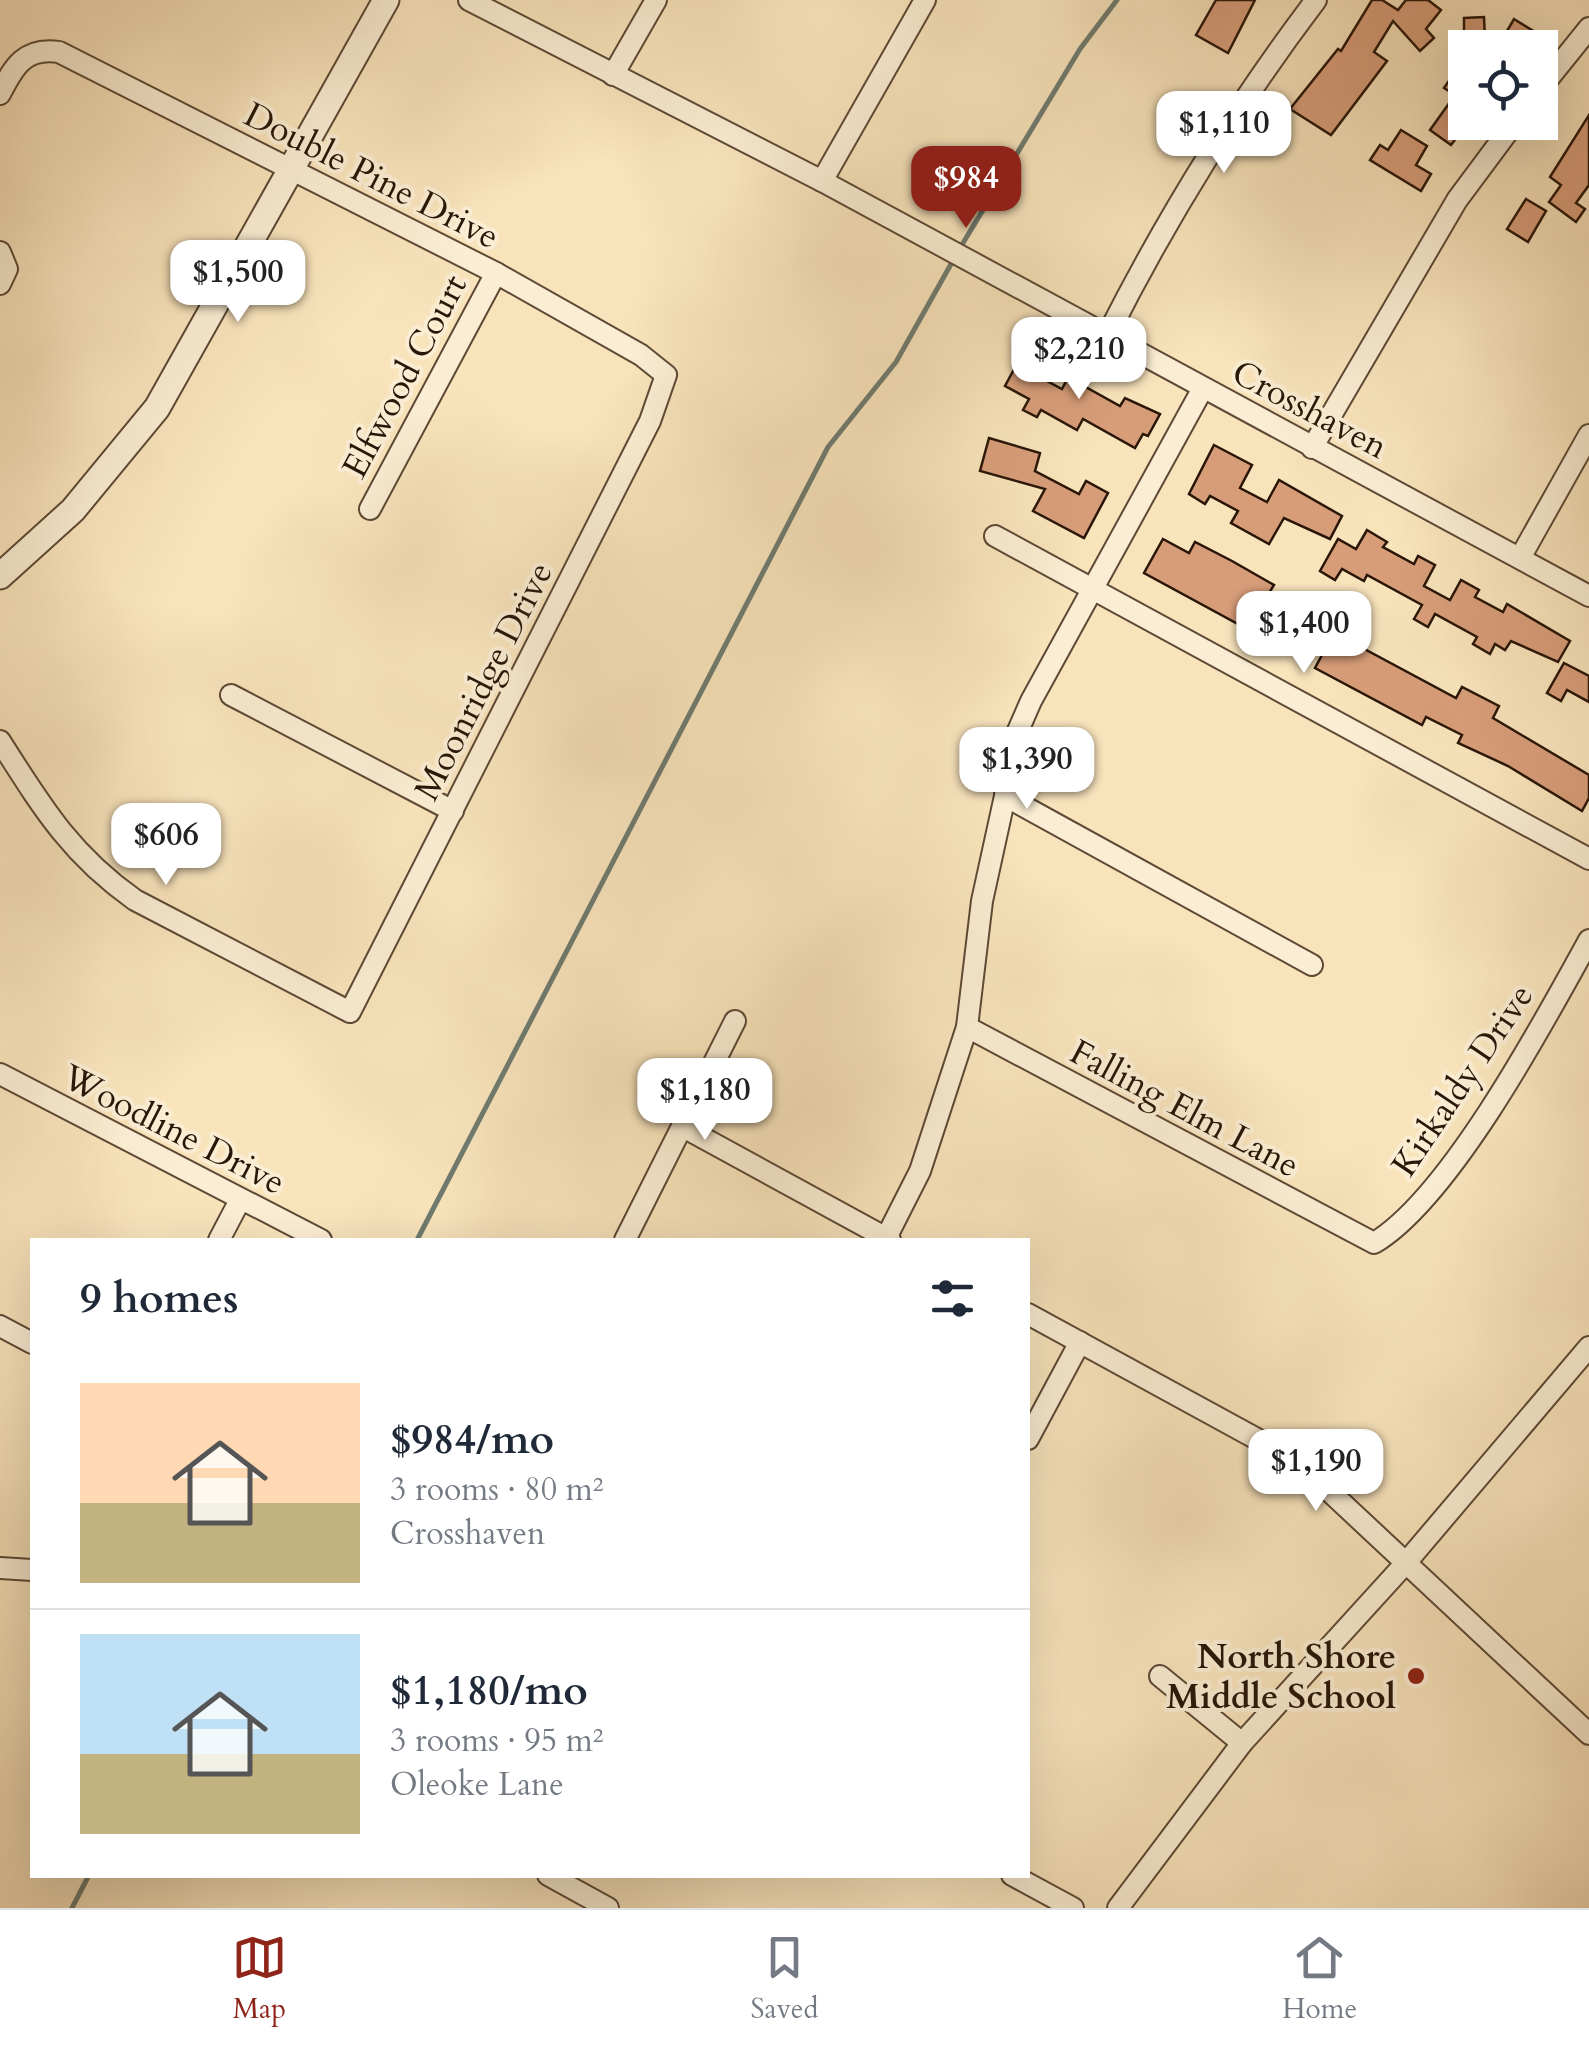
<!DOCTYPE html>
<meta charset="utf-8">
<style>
:root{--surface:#fff;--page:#f2f2f3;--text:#1f2937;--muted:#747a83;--line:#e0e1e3;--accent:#8f2418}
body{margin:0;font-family:Cardo,serif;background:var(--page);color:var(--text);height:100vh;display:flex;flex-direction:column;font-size:38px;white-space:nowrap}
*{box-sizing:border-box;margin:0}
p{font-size:32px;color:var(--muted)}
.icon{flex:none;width:55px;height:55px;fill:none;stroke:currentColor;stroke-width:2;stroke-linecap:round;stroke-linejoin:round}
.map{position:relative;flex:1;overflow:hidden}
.details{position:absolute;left:30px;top:1238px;width:1000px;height:640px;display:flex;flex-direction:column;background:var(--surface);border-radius:0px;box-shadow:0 10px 40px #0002}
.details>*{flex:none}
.fabs{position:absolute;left:1448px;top:30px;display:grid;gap:20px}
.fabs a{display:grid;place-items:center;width:110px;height:110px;border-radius:0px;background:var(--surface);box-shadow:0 10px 40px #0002;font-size:50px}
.price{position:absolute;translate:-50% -85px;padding:0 22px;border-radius:20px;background:#fff;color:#222;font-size:32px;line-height:65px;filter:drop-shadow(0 2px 5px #0008)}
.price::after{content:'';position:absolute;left:50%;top:60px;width:30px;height:22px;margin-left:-15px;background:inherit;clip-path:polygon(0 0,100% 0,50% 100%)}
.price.current{background:var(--accent);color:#fff}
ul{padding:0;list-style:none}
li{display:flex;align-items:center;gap:30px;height:250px;padding:0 50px}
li+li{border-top:2px solid var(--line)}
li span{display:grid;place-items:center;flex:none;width:280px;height:200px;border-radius:0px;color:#555}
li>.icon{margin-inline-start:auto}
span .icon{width:120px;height:120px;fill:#fffc;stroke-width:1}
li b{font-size:42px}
h2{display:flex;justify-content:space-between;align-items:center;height:120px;padding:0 50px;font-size:42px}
.tabs{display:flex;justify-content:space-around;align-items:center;height:140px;border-top:2px solid var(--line);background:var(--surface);font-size:28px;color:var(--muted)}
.tabs a{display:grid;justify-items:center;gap:5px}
.tabs .current{color:var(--accent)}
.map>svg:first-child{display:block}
</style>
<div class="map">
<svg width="1589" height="1908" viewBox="0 0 1589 1908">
<rect width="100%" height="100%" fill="#f8e3bb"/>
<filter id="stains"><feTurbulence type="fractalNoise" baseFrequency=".002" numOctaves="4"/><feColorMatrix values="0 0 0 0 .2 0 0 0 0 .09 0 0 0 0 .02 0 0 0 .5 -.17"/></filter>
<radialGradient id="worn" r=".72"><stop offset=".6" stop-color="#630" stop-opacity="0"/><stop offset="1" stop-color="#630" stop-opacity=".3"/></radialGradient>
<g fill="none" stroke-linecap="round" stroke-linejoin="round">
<g stroke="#6f7b6f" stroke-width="5">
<path d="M960,248L1080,49L1117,0"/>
<path d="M417,1240L828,447L896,362L955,257"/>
<path d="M72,1908L89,1875"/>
</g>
</g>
<g fill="#d79d79" stroke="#291608" stroke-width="2.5">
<path d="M1216,0H1255L1228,53L1196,35Z"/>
<path d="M1372,0H1382L1398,10L1406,0H1428L1441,10L1426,29L1434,38L1420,51L1393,21L1374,52L1387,61L1331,135L1290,109L1338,49L1341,51Z"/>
<path d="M1484,17L1485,40H1464V18Z"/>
<path d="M1514,19L1535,32L1526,48H1497Z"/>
<path d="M1465,58V126L1451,145L1430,130L1455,95L1444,88Z"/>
<path d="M1589,115V185L1576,203L1585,209L1576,222L1549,202L1561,185L1550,177Z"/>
<path d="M1401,130L1427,146L1416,165L1431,174L1421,191L1370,160L1380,145L1388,150Z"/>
<path d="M1526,199L1546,211L1528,242L1507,229Z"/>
<path d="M1027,345L1045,355L1034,374L1062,389L1073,368L1089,377L1084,386L1120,406L1125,398L1160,414L1148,436L1143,434L1135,448L1083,419L1077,430L1041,410L1037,417L1023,410L1029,399L1005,386Z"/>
<path d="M989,438L1040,453L1035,471L1079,494L1086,481L1108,493L1084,538L1033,511L1045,489L980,471Z"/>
<path d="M1214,445L1252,465L1240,488L1267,502L1279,480L1342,516L1330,539L1284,518L1269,544L1231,523L1238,511L1210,496L1205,504L1189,494Z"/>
<path d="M1367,530L1387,542L1383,547L1414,564L1418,556L1435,565L1424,586L1450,600L1461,580L1479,590L1475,597L1503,612L1507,604L1570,641L1558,662L1511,641L1505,650L1495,644L1490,654L1473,644L1477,637L1435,614L1428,627L1414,619L1422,605L1367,575L1364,581L1342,569L1335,580L1320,571L1338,539L1356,549Z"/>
<path d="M1163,539L1189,553L1195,542L1232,561L1274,585L1269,593L1336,628L1339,623L1361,636L1357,645L1456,698L1462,687L1499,706L1493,718L1589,775V798L1582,811L1508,766L1458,743L1462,735L1426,717L1422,725L1315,668L1323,653L1256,617L1249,630L1144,573Z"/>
<path d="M1564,663L1589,676V702L1567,690L1561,701L1547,693Z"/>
</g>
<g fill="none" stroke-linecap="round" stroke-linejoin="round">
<defs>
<g id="minor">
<path d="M469,0L822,181L1589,596"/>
<path d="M613,75L656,0"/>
<path d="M1540,89L1589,28"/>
<path d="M0,94C14,66 25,47 59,52L496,273L641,355L666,375L650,421L350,1012L135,900C70,854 42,807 0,741"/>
<path d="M822,181L925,0"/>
<path d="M0,252L7,269L0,284"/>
<path d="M1107,336C1167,217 1235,107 1316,0"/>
<path d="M1312,448L1457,200L1515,122"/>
<path d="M370,509L496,273"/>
<path d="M995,536L1589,859"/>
<path d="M1520,558L1589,435"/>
<path d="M231,695L453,811"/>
<path d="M1005,796L1312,965"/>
<path d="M967,1027L1374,1243C1450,1198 1545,1020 1589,940"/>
<path d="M0,1074L321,1240"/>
<path d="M685,1128L890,1240"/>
<path d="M219,1240L240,1200"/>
<path d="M625,1240L735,1021"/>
<path d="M885,1240L920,1171L967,1027L982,901L1005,796L1010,749L1031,701L1203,388"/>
<path d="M1028,1314L1277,1450L1312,1475L1589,1734"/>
<path d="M0,1326L32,1343"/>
<path d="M1028,1439L1080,1342"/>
<path d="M0,1568L32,1570"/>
<path d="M1160,1676L1242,1743"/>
<path d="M548,1875L608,1908"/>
<path d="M1012,1875L1073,1908"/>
<path d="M1118,1908L1242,1743L1404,1565L1589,1347"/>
</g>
<path id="tertiary" d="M0,576L73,510L157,408L386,0"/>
</defs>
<use href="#minor" stroke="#5d4935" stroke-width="24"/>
<use href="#tertiary" stroke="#5d4935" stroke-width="29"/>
<use href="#minor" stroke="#faedd3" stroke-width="20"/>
<use href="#tertiary" stroke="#faedd3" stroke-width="25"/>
</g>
<circle fill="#8f2418" stroke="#faedd3" stroke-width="4" cx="1416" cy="1676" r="10"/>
<g text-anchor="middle" stroke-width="8" stroke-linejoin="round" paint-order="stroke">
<g font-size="35" fill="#291608" stroke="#faedd3">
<text transform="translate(372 175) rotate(27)" y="12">Double Pine Drive</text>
<text transform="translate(404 376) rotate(-62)" y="12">Elfwood Court</text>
<text transform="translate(1310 409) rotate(28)" y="12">Crosshaven</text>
<text transform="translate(483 681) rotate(-63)" y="12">Moonridge Drive</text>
<text transform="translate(1462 1080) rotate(-56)" y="12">Kirkaldy Drive</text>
<text transform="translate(1185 1108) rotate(28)" y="12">Falling Elm Lane</text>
<text transform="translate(174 1129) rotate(27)" y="12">Woodline Drive</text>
</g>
<g font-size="35" font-weight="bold" fill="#291608" stroke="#faedd3" text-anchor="end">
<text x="1396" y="1668">North Shore<tspan x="1396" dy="40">Middle School</tspan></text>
</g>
</g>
<rect width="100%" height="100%" filter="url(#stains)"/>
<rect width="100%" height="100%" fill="url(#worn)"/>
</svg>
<div class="fabs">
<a><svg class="icon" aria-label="locate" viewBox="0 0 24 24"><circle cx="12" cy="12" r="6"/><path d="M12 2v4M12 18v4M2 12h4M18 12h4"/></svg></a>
</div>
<b class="price" style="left:1224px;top:176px">$1,110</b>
<b class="price current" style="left:966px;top:231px">$984</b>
<b class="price" style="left:238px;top:325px">$1,500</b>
<b class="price" style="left:1079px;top:402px">$2,210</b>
<b class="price" style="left:1304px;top:676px">$1,400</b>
<b class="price" style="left:1027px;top:812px">$1,390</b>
<b class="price" style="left:166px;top:888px">$606</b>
<b class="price" style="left:705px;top:1143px">$1,180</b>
<b class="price" style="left:1316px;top:1514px">$1,190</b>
<section class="details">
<h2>9 homes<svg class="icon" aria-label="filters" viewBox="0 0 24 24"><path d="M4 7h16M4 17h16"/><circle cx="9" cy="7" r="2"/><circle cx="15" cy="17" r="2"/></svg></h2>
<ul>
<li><span style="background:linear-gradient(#ffd9b3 60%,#c2b280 0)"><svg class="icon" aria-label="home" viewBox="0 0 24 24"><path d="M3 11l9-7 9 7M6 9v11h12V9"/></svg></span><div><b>$984/mo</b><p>3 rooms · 80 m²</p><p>Crosshaven</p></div></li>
<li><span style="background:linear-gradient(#bfe0f5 60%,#c2b280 0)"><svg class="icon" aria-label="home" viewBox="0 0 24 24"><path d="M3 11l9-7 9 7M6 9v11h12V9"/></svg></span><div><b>$1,180/mo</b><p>3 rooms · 95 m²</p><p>Oleoke Lane</p></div></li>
</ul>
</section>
</div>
<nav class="tabs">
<a class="current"><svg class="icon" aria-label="map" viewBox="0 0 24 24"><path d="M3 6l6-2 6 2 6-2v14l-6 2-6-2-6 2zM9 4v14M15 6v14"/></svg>Map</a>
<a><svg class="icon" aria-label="saved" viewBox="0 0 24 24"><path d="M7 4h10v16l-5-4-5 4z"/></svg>Saved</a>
<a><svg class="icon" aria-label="home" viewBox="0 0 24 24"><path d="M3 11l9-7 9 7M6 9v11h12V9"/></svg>Home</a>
</nav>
